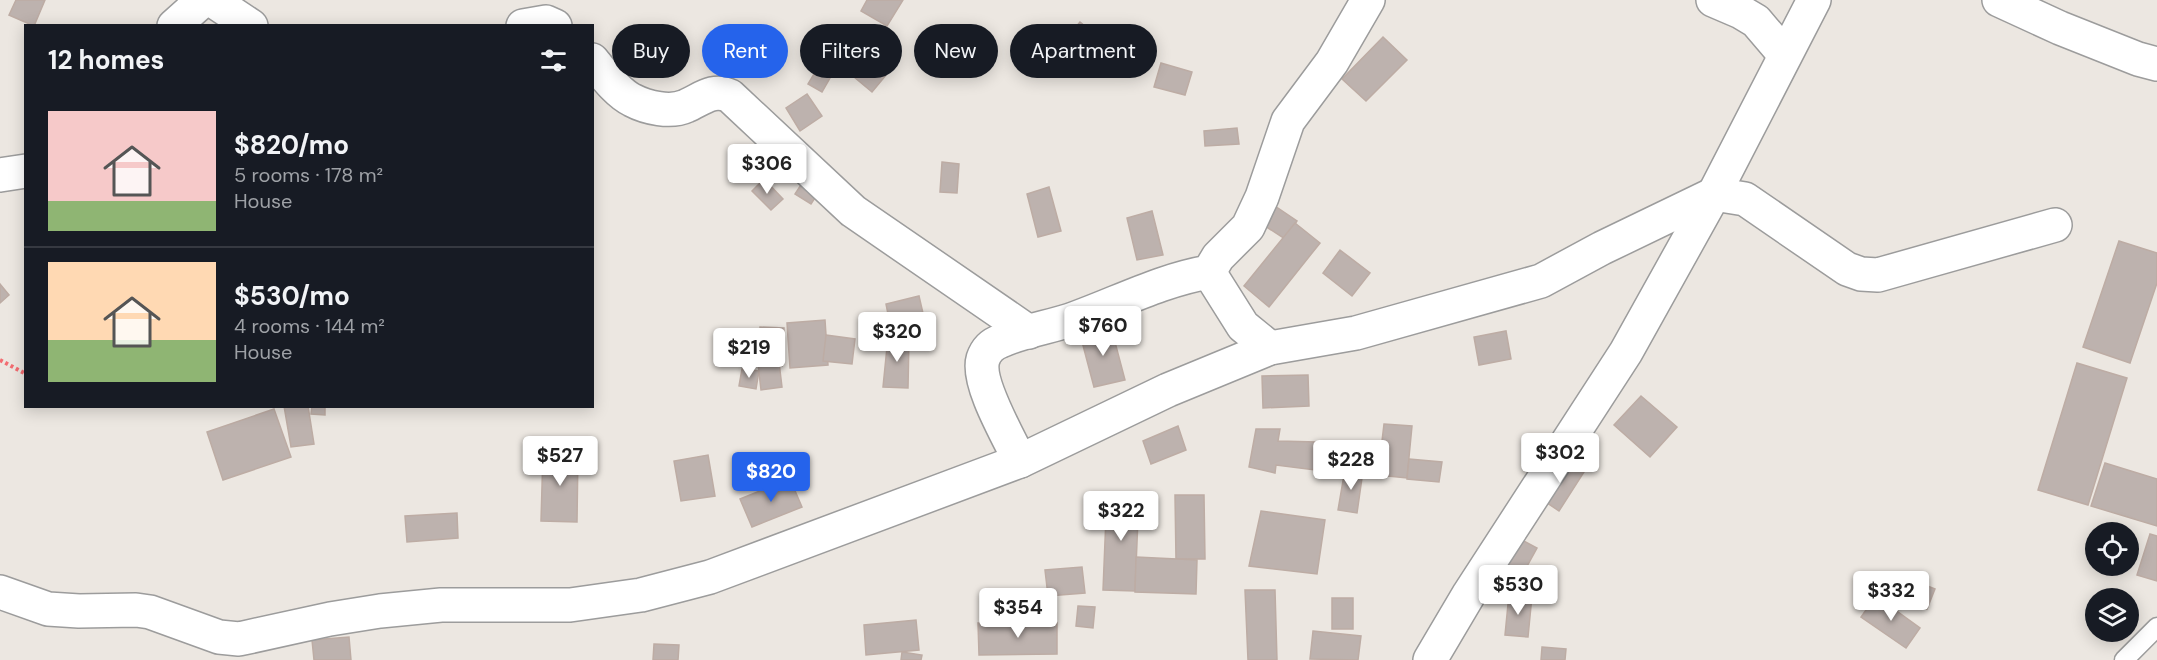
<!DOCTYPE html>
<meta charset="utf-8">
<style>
:root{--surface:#171b24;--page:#242831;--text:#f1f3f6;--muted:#9ea1a6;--line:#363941;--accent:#2563eb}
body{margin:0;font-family:"DM Sans",sans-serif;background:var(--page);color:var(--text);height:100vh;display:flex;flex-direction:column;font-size:22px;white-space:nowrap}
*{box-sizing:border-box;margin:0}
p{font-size:20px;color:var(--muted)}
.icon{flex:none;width:33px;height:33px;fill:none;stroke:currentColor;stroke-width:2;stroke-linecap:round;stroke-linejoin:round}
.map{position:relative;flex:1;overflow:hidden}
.drawer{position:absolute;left:24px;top:24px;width:570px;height:384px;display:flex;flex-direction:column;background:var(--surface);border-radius:0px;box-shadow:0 3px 15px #0003}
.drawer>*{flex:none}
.banner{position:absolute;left:612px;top:24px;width:570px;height:54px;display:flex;gap:12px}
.fabs{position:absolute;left:2085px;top:522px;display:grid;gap:12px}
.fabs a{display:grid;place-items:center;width:54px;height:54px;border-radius:50%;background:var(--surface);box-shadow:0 3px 15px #0003;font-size:30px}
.price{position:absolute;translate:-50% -51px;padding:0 14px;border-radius:6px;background:#fff;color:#222;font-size:20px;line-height:39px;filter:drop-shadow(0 2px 3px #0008)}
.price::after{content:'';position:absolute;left:50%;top:36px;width:18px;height:14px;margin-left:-9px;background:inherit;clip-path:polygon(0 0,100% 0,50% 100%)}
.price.on{background:var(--accent);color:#fff}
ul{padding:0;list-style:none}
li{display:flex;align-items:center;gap:18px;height:150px;padding:0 24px}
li+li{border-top:2px solid var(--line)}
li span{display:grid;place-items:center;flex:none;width:168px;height:120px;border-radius:0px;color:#555}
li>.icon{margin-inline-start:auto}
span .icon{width:72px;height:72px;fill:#fffc;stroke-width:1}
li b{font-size:26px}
h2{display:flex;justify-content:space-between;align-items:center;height:72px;padding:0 24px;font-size:26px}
.chip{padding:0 21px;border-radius:27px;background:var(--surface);box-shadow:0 3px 15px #0003;font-size:21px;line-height:54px}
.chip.on{background:var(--accent);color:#fff}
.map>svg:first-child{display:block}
</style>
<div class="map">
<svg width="2157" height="660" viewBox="0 0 2157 660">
<rect width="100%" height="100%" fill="#ece7e1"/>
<g fill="#bdb2ae" stroke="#bdaca4" stroke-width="1.5">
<path d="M16,0H45L34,26L9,15Z"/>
<path d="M867,0H903L887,26L861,11Z"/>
<path d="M1080,22L1106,43L1088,64L1063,42Z"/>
<path d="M1383,37L1407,60L1366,101L1342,79Z"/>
<path d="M856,50L886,75L872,92L842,67Z"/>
<path d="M1161,63L1192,72L1185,95L1154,87Z"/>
<path d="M820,64L834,71L822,92L808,84Z"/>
<path d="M807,94L822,116L800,131L786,108Z"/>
<path d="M1237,128L1239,144L1205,146L1204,131Z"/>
<path d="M942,162L959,164L957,193L940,192Z"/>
<path d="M808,174L824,184L811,204L795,194Z"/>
<path d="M764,179L783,199L771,210L752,191Z"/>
<path d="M1049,187L1061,231L1038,237L1027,194Z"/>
<path d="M1275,206L1297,221L1285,239L1262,224Z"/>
<path d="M1152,211L1163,255L1137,260L1127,218Z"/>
<path d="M1295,223L1320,243L1269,307L1244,286Z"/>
<path d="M2119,241L2157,253V283L2130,363L2083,347Z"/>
<path d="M1340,250L1370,273L1352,296L1323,273Z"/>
<path d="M0,284L9,295L0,303Z"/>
<path d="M919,296L925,322L891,329L886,304Z"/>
<path d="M825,320L828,365L790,368L787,323Z"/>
<path d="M760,327L784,328L782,366L758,364Z"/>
<path d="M1111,327L1125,380L1094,387L1080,334Z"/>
<path d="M1506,331L1511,359L1479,365L1474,337Z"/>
<path d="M826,335L855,339L852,364L823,361Z"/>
<path d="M888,337L909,338L908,388L883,387Z"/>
<path d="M779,362L782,387L761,390L758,364Z"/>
<path d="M2077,363L2127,378L2088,505L2038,490Z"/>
<path d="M742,369L759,371L756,389L739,386Z"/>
<path d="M1308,375L1309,406L1263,408L1262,376Z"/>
<path d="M1641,396L1677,427L1650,457L1614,425Z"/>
<path d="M284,406H308L314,444L291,447Z"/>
<path d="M312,406H325V415L311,414Z"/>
<path d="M274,409L291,457L223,480L207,432Z"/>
<path d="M1384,424L1412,426L1407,478L1378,475Z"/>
<path d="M1178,426L1186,450L1151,464L1143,441Z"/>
<path d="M1256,429H1280L1278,441L1317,442L1315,470L1276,465L1275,473L1249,467Z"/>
<path d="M543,452L578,453L577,522L541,521Z"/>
<path d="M708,455L715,496L681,501L674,461Z"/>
<path d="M1562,457L1584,472L1559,511L1537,496Z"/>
<path d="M1409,459L1442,462L1439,482L1407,479Z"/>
<path d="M2105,463L2157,479V526L2091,506Z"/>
<path d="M1345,469L1363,471L1357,513L1338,510Z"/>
<path d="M790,479L802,507L752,527L740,499Z"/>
<path d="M1107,492L1139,494L1135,591L1103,590Z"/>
<path d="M1175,495H1204L1205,559H1176Z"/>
<path d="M1261,511L1325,520L1317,574L1249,566Z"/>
<path d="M457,513L458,538L407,542L405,516Z"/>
<path d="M2150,534L2157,536V581L2137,575Z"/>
<path d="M1516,537L1537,548L1514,590L1494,579Z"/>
<path d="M1136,557L1197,560L1196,594L1135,592Z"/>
<path d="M1082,567L1085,593L1048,596L1045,570Z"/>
<path d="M1892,572L1935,589L1927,609L1884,592Z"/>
<path d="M1245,590H1275L1277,660H1248Z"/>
<path d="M1509,594L1532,596L1528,637L1505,635Z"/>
<path d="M1876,596L1920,628L1906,648L1861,617Z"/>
<rect x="1332" y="598" width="21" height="31"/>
<path d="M1078,606L1095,607L1093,628L1076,626Z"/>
<path d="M916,620L919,650L866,655L864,625Z"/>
<path d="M978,623H1057V654L979,655Z"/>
<path d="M1313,631L1361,636L1358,660L1310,659Z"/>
<path d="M349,637L351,660H314L312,640Z"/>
<path d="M654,644L679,645L678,660H653Z"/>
<path d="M1542,647L1566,649L1565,660H1541Z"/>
<path d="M902,652L922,655L921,660H901Z"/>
</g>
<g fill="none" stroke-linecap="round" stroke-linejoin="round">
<defs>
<path id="lane" d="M2124,660L2157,627"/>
<g id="street">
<path d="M212,0L251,26"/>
<path d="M1713,0L1741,12L1756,21L1785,55"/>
<path d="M1999,0L2060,28L2138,59L2157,64"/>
<path d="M174,26L203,0"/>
<path d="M523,26L546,22L555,26"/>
<path d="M592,60C603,73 616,92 632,100C647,108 671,113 686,106C702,99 713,88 730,96L853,211L1029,332"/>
<path d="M0,175L26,171"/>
<path d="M1209,272L1243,326L1270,348"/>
<path d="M1020,461C1009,438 976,382 983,359C986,350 992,344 1001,341C1025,330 1052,327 1076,318C1120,302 1162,280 1209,272L1218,257L1248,227L1262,197L1288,121L1332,62L1368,0"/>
<path d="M0,592L48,609L79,611L136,610L150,612L219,637L239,639L330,619L380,611L441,605H570L641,595L710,577L1020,461L1168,390L1270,348L1356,333L1541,281L1602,248L1714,194L1745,199L1847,269L1861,274L1878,275L2055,225"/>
<path d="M1430,660L1469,594L1626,352L1714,194L1814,0"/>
</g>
</defs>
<use href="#lane" stroke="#9c9c9c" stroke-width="21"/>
<use href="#street" stroke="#9c9c9c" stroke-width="36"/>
<path stroke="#f36c71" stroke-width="4" stroke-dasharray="3 3" stroke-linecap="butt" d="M0,360L26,374"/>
<use href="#lane" stroke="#fff" stroke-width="18"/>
<use href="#street" stroke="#fff" stroke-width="33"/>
</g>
</svg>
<div class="fabs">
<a><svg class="icon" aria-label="locate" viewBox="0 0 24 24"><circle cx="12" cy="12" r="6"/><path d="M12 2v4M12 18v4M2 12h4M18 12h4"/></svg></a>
<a><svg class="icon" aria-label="layers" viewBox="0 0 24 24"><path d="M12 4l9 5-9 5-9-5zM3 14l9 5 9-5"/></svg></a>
</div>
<b class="price" style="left:767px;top:195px">$306</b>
<b class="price" style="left:1103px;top:357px">$760</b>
<b class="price" style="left:897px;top:363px">$320</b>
<b class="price" style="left:749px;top:379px">$219</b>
<b class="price" style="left:1560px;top:484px">$302</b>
<b class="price" style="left:560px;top:487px">$527</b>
<b class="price" style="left:1351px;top:491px">$228</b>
<b class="price on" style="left:771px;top:503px">$820</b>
<b class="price" style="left:1121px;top:542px">$322</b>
<b class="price" style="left:1518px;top:616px">$530</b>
<b class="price" style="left:1891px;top:622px">$332</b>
<b class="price" style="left:1018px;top:639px">$354</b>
<div class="banner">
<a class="chip">Buy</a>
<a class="chip on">Rent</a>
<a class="chip">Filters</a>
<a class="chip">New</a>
<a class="chip">Apartment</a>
</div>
<section class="drawer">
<h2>12 homes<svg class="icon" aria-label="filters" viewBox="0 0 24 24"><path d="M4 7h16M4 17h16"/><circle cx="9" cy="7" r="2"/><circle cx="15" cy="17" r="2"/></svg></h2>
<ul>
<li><span style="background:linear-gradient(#f6c9c9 75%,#8fb573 0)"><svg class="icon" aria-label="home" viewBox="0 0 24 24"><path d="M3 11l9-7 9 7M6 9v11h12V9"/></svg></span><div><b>$820/mo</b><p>5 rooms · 178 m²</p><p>House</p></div></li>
<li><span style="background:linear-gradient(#ffd9b3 65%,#8fb573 0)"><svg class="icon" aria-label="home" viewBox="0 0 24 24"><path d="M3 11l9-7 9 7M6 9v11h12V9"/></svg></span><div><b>$530/mo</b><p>4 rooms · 144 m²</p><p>House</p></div></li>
</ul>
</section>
</div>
